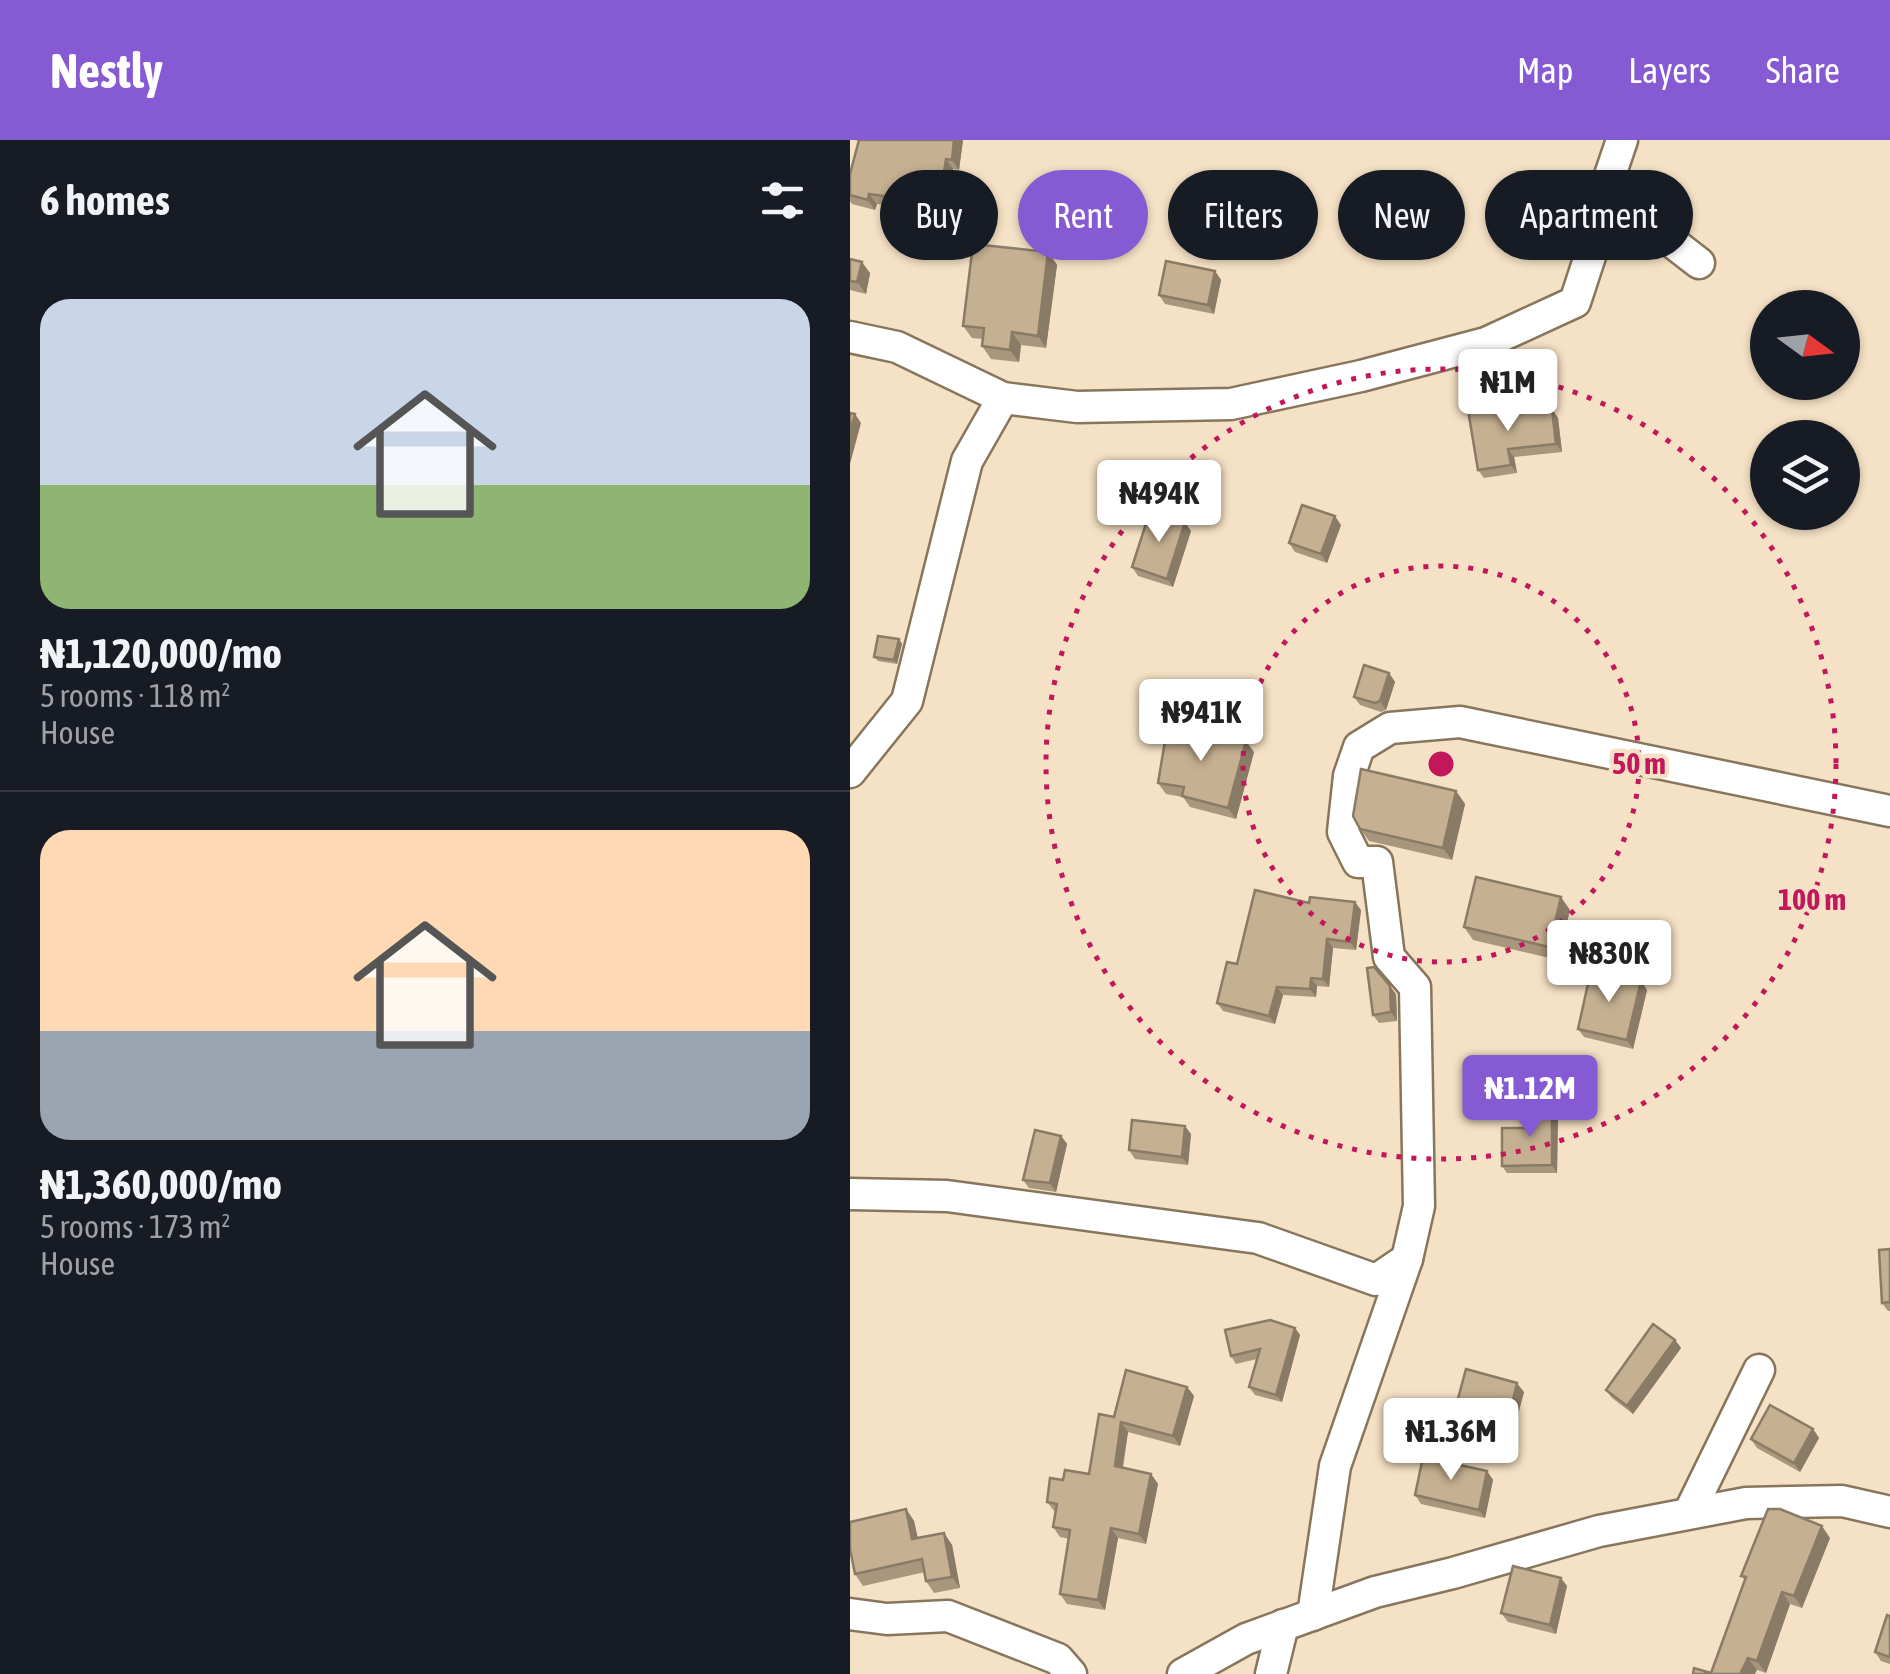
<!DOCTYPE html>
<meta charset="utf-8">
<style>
:root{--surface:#171b24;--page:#20242c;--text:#f1f3f6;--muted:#9ea1a6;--line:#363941;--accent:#865ad3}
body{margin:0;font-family:"Asap Condensed",sans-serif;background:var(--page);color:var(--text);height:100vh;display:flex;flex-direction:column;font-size:38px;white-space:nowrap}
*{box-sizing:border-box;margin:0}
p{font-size:32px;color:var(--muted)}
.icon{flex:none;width:55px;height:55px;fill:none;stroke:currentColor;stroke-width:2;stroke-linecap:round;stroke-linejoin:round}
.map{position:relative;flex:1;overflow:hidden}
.details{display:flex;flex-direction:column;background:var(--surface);width:850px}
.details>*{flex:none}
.banner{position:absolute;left:30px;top:30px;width:860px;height:90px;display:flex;gap:20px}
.needle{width:65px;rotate:105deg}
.buttons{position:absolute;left:900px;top:150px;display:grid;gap:20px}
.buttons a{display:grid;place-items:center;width:110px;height:110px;border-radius:50%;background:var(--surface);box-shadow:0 2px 8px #0004;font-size:50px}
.price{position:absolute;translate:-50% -85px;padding:0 22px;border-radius:10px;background:#fff;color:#222;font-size:32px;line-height:65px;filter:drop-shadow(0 2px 5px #0008)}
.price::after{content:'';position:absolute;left:50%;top:60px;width:30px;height:22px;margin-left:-15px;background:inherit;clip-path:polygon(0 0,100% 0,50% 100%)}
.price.on{background:var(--accent);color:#fff}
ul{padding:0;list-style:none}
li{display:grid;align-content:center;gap:20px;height:530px;padding:0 40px}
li+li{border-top:2px solid var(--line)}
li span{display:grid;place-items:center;height:310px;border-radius:30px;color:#555}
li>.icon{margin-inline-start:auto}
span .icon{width:180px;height:180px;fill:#fffc;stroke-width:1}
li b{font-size:42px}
h2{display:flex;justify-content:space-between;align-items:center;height:120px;padding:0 40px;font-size:42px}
.tag{padding:0 35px;border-radius:45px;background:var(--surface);box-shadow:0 2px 8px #0004;font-size:35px;line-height:90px}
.tag.on{background:var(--accent);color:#fff}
header{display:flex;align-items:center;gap:60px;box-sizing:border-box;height:140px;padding:0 50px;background:var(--accent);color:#fff}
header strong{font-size:48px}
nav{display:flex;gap:55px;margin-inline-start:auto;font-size:35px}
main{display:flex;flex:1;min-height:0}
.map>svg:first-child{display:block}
</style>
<header>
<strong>Nestly</strong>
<nav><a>Map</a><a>Layers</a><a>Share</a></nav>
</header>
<main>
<section class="details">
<h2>6 homes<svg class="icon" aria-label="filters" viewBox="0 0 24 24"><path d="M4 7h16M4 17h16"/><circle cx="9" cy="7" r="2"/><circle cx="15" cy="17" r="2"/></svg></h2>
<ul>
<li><span style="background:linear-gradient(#c9d6e8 60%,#8fb573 0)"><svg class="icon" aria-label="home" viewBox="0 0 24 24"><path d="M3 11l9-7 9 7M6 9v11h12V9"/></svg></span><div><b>₦1,120,000/mo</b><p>5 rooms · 118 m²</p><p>House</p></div></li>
<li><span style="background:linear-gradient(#ffd9b3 65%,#9aa5b1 0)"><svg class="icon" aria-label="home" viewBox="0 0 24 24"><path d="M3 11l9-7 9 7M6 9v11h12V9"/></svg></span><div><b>₦1,360,000/mo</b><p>5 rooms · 173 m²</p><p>House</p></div></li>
</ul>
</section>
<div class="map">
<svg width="1040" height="1534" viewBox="0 0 1040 1534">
<rect width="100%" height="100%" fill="#f5e1c5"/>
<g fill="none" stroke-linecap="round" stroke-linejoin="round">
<defs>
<g id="minor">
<path d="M755,50L849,123"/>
<path d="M0,197L47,207L153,258L227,267L381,264L511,236L636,203L725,162L744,104L755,50L772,0"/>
<path d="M0,632L57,561L117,321L153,258"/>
<path d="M0,1054L97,1056L408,1098L526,1140L557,1119L569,1066L565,847L539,817L527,722H508L493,692L499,636L509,607L540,588L610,582L1040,671"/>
<path d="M839,1373L909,1230"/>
<path d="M0,1474L37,1479L98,1476L208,1519L221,1534"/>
<path d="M463,1475L485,1326L557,1119"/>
<path d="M333,1534L396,1499L525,1452L603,1433L749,1391L896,1363L992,1361L1040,1372"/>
<path d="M421,1534L433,1485"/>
</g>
</defs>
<use href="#minor" stroke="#88765c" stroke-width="35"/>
<use href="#minor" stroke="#fff" stroke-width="30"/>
</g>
<g fill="#a9977d">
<path d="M4,0H113L109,30L103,29L96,74L27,64L25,70L2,64L0,61V34L9,1Z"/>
<path d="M198,112L207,125L196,208L171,205L169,222L141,219L132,206L133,199L122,198L113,186Z"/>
<path d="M0,119L20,133L16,154L0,150Z"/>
<path d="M365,131L371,140L364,174L315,164L309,155Z"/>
<path d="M702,269L708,278L712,312L664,317L667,333L634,338L628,330L658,274Z"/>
<path d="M491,385L477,423L445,412L439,403Z"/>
<path d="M341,391L323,447L288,436L282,427Z"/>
<path d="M49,499L52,504L47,524L28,521L24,517Z"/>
<path d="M539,533L545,542L536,570L531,572L510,565L504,557Z"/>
<path d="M404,612L386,679L340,667L333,657L316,654L308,643Z"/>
<path d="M606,651L615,664L602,720L519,701L510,689Z"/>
<path d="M459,763L511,770L506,810L483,808L479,847L467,846L466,857L433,855L425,884L373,871L367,863L387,824Z"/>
<path d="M720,770L708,820L623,800L614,787Z"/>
<path d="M791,841L797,850L783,909L734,897L728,889Z"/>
<path d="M546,854L547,881L529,883L523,875Z"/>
<path d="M702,966L708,974L707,1033H657L652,1026Z"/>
<path d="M341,994L338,1025L285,1019L279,1010Z"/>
<path d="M211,996L217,1004L206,1052L179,1048L173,1040Z"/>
<path d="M1040,1109V1171H1038L1032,1163Z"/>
<path d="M445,1188L450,1195L432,1262L405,1255L399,1247L407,1219L386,1224L381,1216Z"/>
<path d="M825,1200L831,1208L783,1274L762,1258L756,1250Z"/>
<path d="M337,1247L344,1256L330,1306L278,1292L273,1328L301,1334L308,1344L296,1404L268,1398L255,1470L217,1464L210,1454L219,1399L210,1397L203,1387L205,1372L197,1362L213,1340L239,1334L264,1277Z"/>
<path d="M674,1252L664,1289L612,1275L606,1266Z"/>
<path d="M963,1289L969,1298L950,1332L907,1308L901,1299Z"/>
<path d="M637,1331L643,1340L635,1378L571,1364L565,1355Z"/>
<path d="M56,1369L64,1381L68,1398L94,1393L102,1405L110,1448L84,1453L76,1441L75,1432L13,1446L5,1434Z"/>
<path d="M980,1398L952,1468L940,1464L916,1533L907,1530L861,1533L895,1440L891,1436Z"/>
<path d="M717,1446L706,1494L658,1482L651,1473Z"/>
<path d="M1040,1476V1524L1031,1521L1025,1512Z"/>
</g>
<g fill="#8a7b66">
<path d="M104,0H113L109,30L102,20Z"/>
<path d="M96,19L103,29L96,74L89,64Z"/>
<path d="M19,54L27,64L25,70L18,60Z"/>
<path d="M198,112L207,125L196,208L188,196Z"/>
<path d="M12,122L20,133L16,154L7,142Z"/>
<path d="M365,131L371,140L364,174L358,165Z"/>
<path d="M162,192L171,205L169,222L160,210Z"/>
<path d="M702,269L708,278L712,312L706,304Z"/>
<path d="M5,274L11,283L0,324V294Z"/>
<path d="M658,309L664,317L667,333L661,325Z"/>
<path d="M485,376L491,385L477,423L471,414Z"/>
<path d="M335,382L341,391L323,447L317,439Z"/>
<path d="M49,499L52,504L47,524L44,520Z"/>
<path d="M539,533L545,542L536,570L530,561Z"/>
<path d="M396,601L404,612L386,679L378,668Z"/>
<path d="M606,651L615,664L602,720L593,708Z"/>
<path d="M711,757L720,770L708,820L699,807Z"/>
<path d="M505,762L511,770L506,810L500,802Z"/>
<path d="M477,799L483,808L479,847L473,839Z"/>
<path d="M461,838L467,846L466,857L460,849Z"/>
<path d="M791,841L797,850L783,909L777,900Z"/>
<path d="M540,846L546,854L547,881L541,872Z"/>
<path d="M427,847L433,855L425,884L419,876Z"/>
<path d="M702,966L708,974L707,1033L702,1025Z"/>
<path d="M335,986L341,994L338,1025L332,1017Z"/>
<path d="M211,996L217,1004L206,1052L200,1043Z"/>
<path d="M445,1188L450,1195L432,1262L426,1255Z"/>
<path d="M825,1200L831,1208L783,1274L777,1266Z"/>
<path d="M667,1243L674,1252L664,1289L658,1280Z"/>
<path d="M337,1247L344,1256L330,1306L323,1296Z"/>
<path d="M271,1282L278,1292L271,1336L265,1326Z"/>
<path d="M963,1289L969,1298L950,1332L944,1323Z"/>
<path d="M637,1331L643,1340L635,1378L629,1370Z"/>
<path d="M301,1334L308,1344L296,1404L289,1394Z"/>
<path d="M56,1369L64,1381L70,1410L62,1399Z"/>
<path d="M972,1386L980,1398L952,1468L944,1456Z"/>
<path d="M261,1388L268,1398L255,1470L248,1460Z"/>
<path d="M94,1393L102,1405L110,1448L102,1437Z"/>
<path d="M711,1438L717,1446L706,1494L700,1485Z"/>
<path d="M932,1452L940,1464L916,1533L907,1521Z"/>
<path d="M898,1518L907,1530L905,1534H890Z"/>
</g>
<g fill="#c5b091" stroke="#8a7b66" stroke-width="2.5">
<path d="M9,0H104L102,20L96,19L89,64L19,54L18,60L0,55V34Z"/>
<path d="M123,104L198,112L188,196L162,192L160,210L132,206L134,188L113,186Z"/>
<path d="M0,119L12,122L7,142L0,141Z"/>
<path d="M316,121L365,131L358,165L309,155Z"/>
<path d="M652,265L653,274L702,269L706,304L658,309L661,325L628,330L618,270Z"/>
<path d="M0,273L5,274L0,294Z"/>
<path d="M452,365L485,376L471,414L439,403Z"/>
<path d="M300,371L335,382L317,439L282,427Z"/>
<path d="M28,496L49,499L44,520L24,517Z"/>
<path d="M514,525L539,533L530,561L525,563L504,557Z"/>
<path d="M318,583L396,601L378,668L332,656L334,647L308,643Z"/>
<path d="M511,629L606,651L593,708L510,689L503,676Z"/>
<path d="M626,737L711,757L699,807L614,787Z"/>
<path d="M405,750L459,763L460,757L505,762L500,802L477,799L473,839L461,838L460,849L427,847L419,876L367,863L377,822L387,824Z"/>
<path d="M524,827L540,846L541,872L523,875L517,828Z"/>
<path d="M741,830L791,841L777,900L728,889Z"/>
<path d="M679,965L702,966V1025L652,1026V988H678Z"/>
<path d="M282,980L335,986L332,1017L279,1010Z"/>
<path d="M185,990L211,996L200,1043L173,1040Z"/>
<path d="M1040,1109V1162L1032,1163L1029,1110Z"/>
<path d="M420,1180L445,1188L426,1255L399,1247L410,1209L381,1216L375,1190Z"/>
<path d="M803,1184L825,1200L777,1266L756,1250Z"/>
<path d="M616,1229L667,1243L658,1280L606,1266Z"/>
<path d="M276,1230L337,1247L323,1296L271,1282L265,1326L301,1334L289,1394L261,1388L248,1460L210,1454L220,1390L203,1387L207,1364L197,1362L200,1338L213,1340L215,1330L239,1334L249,1274L264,1277Z"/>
<path d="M920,1265L963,1289L944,1323L901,1299Z"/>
<path d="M573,1317L637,1331L629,1370L565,1355Z"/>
<path d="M56,1369L62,1399L94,1393L102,1437L76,1441L72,1419L5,1434L0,1409V1382Z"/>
<path d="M918,1369H930L972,1386L944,1456L932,1452L907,1521L898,1518L890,1534H843L844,1528L861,1533L896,1437L891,1436Z"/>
<path d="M663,1426L711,1438L700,1485L651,1473Z"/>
<path d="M1037,1475L1040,1476V1517L1025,1512Z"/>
</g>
<g fill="none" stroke="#c2185b" stroke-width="5" stroke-dasharray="5 10">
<circle cx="591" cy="624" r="198"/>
<circle cx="591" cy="624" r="395"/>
</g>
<circle cx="591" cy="624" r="15" fill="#c2185b" stroke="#f5e1c5" stroke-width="5"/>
<g font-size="30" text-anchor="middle" font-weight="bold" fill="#c2185b" stroke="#f5e1c5" stroke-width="9" stroke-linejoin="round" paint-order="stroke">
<text x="789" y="634">50 m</text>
<text x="962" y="770">100 m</text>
</g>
</svg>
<div class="buttons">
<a><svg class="needle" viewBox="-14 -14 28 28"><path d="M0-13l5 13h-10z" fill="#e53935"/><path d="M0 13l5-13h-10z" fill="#9ea1a6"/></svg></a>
<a><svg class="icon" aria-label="layers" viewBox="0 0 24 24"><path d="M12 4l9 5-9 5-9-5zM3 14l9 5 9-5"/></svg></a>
</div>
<b class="price" style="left:658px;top:294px">₦1M</b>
<b class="price" style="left:309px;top:405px">₦494K</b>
<b class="price" style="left:351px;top:624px">₦941K</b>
<b class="price" style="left:759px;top:865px">₦830K</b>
<b class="price on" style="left:680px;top:1000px">₦1.12M</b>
<b class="price" style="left:601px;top:1343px">₦1.36M</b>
<div class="banner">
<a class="tag">Buy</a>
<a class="tag on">Rent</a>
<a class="tag">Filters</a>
<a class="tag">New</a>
<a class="tag">Apartment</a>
</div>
</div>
</main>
